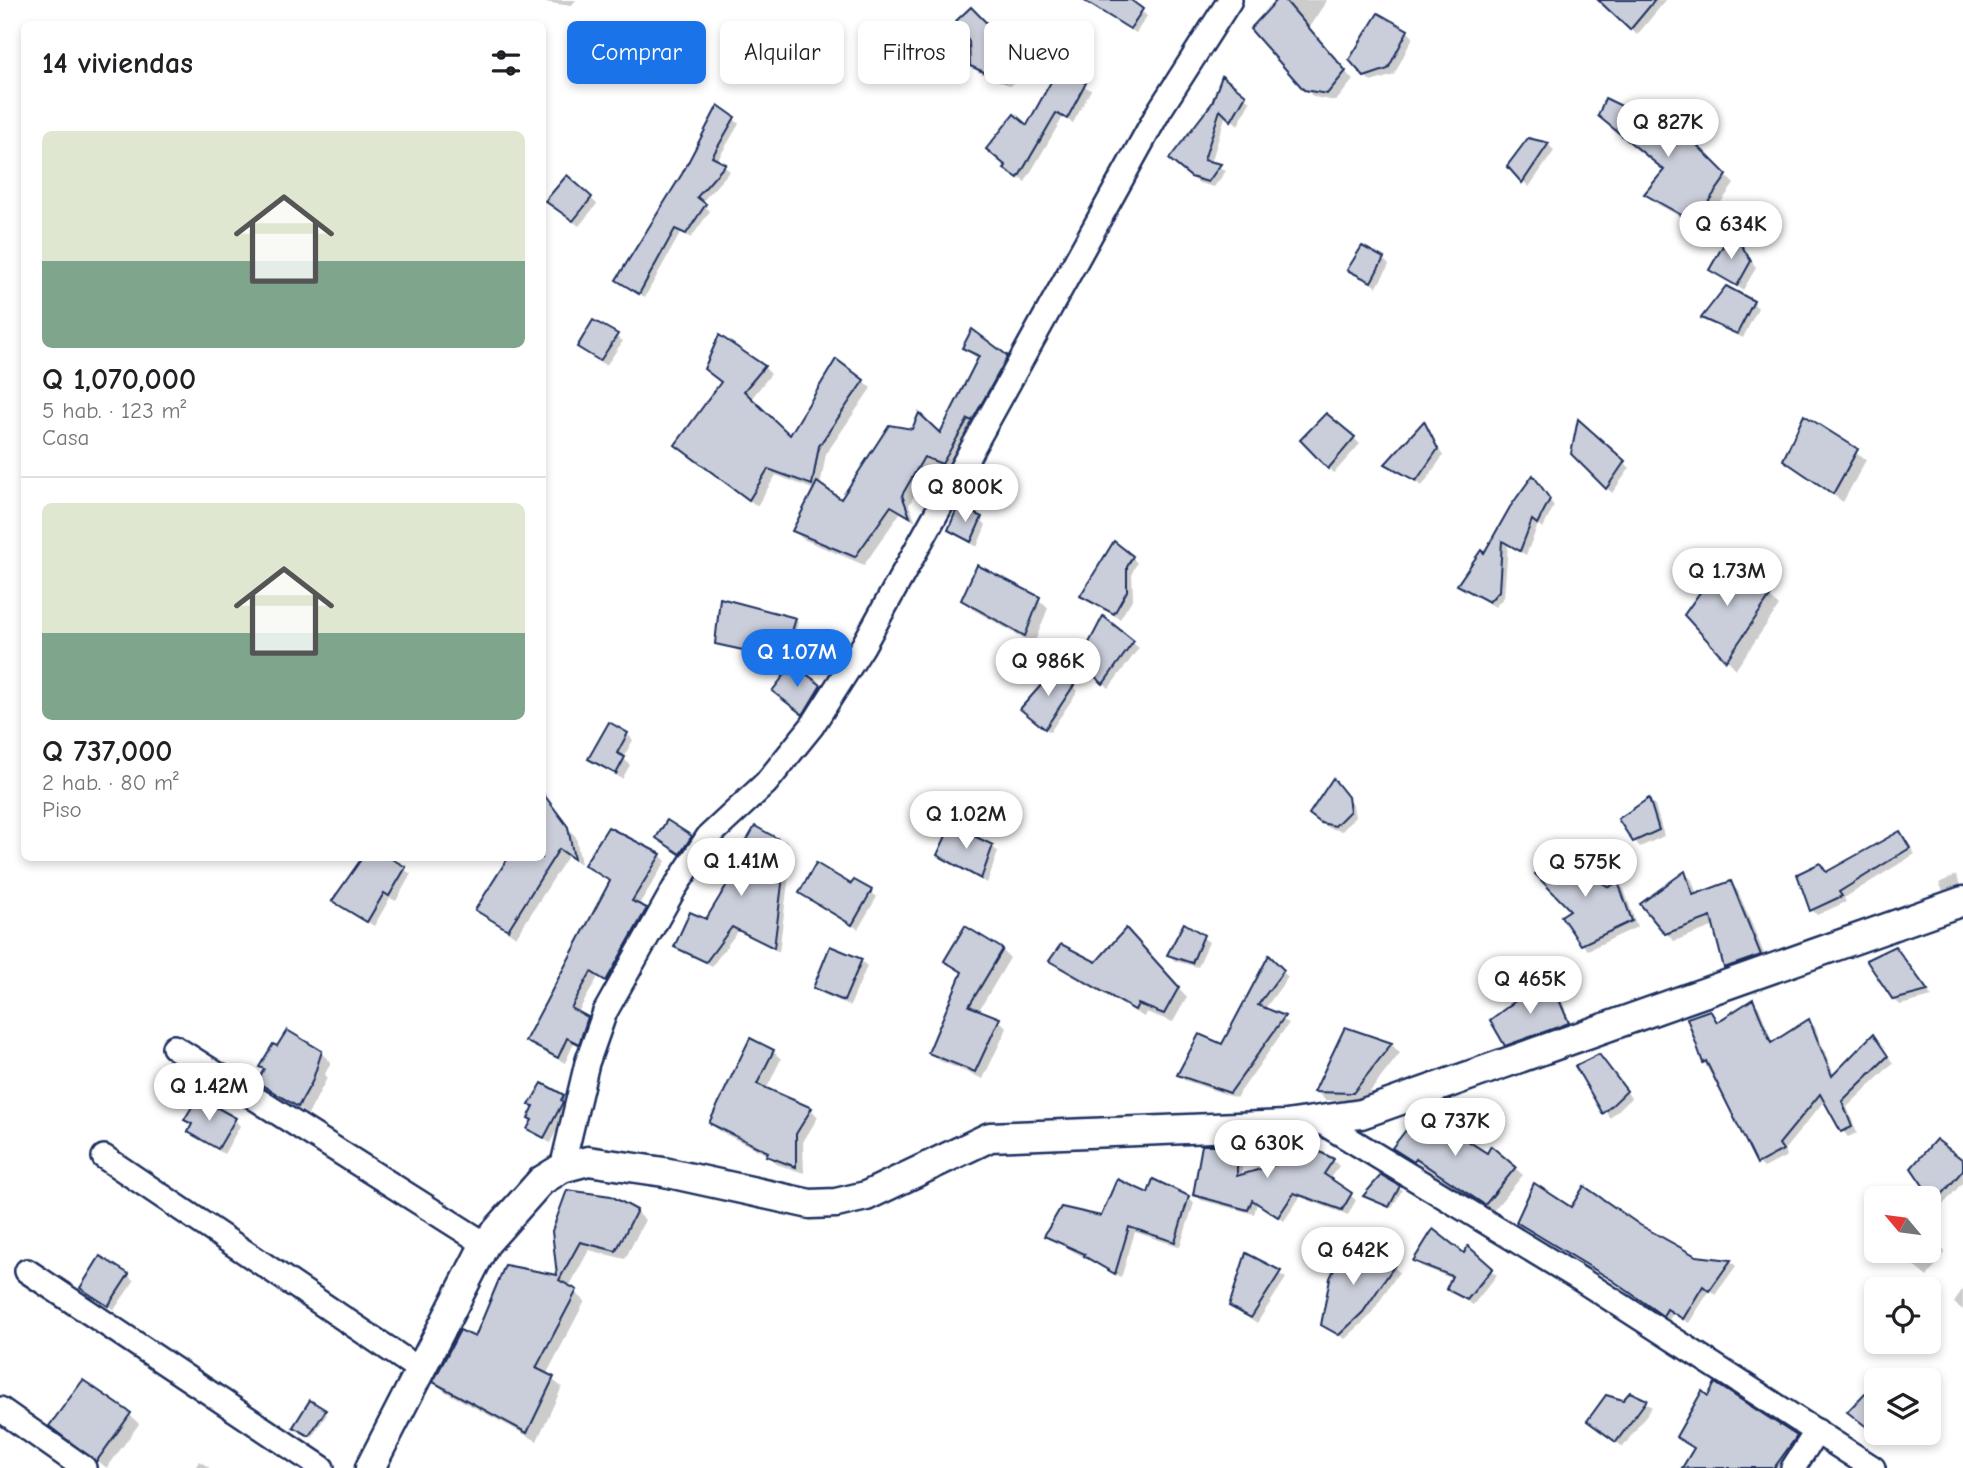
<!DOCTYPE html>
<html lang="es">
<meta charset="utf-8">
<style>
:root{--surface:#fff;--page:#f6f6f6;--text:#202124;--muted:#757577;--line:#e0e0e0;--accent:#1a73e8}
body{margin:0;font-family:"Comic Neue",sans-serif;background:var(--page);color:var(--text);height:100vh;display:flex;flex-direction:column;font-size:26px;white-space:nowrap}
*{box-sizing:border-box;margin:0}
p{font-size:23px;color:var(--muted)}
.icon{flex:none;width:38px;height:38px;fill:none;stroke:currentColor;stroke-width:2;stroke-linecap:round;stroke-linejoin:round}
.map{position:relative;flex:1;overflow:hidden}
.side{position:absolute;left:21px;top:21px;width:525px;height:840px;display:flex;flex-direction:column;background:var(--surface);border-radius:10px;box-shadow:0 4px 10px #0003}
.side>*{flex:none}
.hud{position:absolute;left:567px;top:21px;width:665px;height:63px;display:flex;gap:14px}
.needle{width:46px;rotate:299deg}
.controls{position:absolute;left:1864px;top:1186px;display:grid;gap:14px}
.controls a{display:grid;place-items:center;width:77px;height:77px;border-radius:10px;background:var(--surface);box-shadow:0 4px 10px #0003;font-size:35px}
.price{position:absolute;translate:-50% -60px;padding:0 16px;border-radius:24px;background:#fff;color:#222;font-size:23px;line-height:46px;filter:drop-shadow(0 2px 4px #0008)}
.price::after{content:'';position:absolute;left:50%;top:42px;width:21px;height:16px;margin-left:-10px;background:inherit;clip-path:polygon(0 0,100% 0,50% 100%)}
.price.selected{background:var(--accent);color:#fff}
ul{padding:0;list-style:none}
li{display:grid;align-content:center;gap:14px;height:371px;padding:0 21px}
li+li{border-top:2px solid var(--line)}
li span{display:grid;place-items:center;height:217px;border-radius:10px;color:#555}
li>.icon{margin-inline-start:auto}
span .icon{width:126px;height:126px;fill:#fffc;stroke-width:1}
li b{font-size:30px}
h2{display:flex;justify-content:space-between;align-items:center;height:84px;padding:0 21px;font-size:30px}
.tag{padding:0 24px;border-radius:10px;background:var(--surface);box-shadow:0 4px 10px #0003;font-size:24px;line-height:63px}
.tag.selected{background:var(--accent);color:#fff}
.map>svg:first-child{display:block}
</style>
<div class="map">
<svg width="1963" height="1468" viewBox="0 0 1963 1468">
<rect width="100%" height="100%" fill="#fff"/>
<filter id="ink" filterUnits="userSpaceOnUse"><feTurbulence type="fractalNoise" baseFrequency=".0143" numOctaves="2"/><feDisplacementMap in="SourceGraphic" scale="14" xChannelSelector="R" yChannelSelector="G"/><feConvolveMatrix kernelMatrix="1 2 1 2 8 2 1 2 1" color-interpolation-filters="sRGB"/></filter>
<g filter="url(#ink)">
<g fill="#0003">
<path d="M531,0H576L571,6Z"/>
<path d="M1097,0H1128L1147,16L1136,33L1100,11L1094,5Z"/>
<path d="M1279,0H1327L1308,29L1353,80L1336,101L1314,97L1305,89Z"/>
<path d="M1614,0H1666L1637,35L1608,8Z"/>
<path d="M971,9L1026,65L1011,86L978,72L972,65Z"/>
<path d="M1407,31L1413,37L1394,75L1371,82L1365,76Z"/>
<path d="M1058,73L1091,90L1073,123L1063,117L1025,182L1006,169Z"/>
<path d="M1244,96L1250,102L1238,125L1226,114L1211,163L1226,171L1214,187L1199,183L1177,164L1213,104Z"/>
<path d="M1638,116L1681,131L1734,184L1702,229L1654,202L1646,194L1666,171Z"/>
<path d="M734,119L739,124L717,161L730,171L701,203L710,211L691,238L681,232L645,297L623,284Z"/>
<path d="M1529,140L1549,145L1554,151L1529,187L1509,166Z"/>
<path d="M567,177L597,204L579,226L553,206Z"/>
<path d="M1737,238L1756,268L1743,290L1711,270Z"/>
<path d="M1383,259L1389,265L1377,287L1349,270Z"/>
<path d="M1753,303L1758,308L1743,338L1703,318Z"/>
<path d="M594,323L623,341L606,366L580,347Z"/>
<path d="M964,348L1006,357L1015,365L951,472L933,464L909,505L916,522L900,513L864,565L803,539L794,531L815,490L776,475L757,506L685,452L722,383L706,369L764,367L771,374L751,399L791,438L863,381L871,388L826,454L820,486L842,501L940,436L979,360Z"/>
<path d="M1804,417L1866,460L1843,502L1785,460Z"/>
<path d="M1424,423L1443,456L1422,486L1388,464Z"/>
<path d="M1354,438L1360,444L1334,473L1302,440Z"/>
<path d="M1573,453L1624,462L1630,468L1612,493Z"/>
<path d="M1538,483L1554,506L1543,528L1538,525L1526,555L1508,545L1504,597L1495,607L1459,585Z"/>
<path d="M981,519L986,525L977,547L950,530Z"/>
<path d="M1132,557L1137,563L1132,573L1133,598L1120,619L1082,595Z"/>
<path d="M1770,597L1779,606L1736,669L1686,615Z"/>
<path d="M1038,599L1048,608L1034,644L972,609L963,600Z"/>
<path d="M1103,618L1139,648L1109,688L1081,661Z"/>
<path d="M795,620L798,622L786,660L717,643Z"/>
<path d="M793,667L823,689L806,715L777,694Z"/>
<path d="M1062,673L1078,691L1050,732L1027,713Z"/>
<path d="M627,734L633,740L623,758L630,765L622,779L591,758Z"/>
<path d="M1339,786L1353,805L1355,817L1342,831L1329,828L1317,820Z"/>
<path d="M1649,800L1655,805L1664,836L1640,847L1635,841Z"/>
<path d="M554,811L576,837L581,864L568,856L516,937L477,910L509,858H542Z"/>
<path d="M1900,833L1915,854L1844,898L1846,902L1817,915L1812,910L1820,865L1827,874Z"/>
<path d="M691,837L697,843L686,859L658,838Z"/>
<path d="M786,845L792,851L779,952L738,931L712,966L676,947L706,922L729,885L711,873Z"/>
<path d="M992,846L998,852L987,883L939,854Z"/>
<path d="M660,855L666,861L638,906L652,916L613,986L598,977L577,1014L594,1025L585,1049L574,1043L565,1063L534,1047L528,1041L611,883L586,865Z"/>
<path d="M364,858H387L411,874L396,901L390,898L374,926L334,900L347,878L351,881Z"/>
<path d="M1685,873L1692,880L1697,895L1731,883L1738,891L1768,963L1733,975L1726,967L1715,926L1674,941L1666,933Z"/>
<path d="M1956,875L1961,887L1944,893L1939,883Z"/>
<path d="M1618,884L1624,889L1637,927L1588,950L1582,944Z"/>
<path d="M852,887L871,892L877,897L858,929L801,893Z"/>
<path d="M1185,926L1209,942L1198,967L1175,961L1169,955Z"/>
<path d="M1134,939L1187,997L1173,1022L1146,1012L1144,1017L1060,969L1052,961L1096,964Z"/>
<path d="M1895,948L1901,954L1932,997L1900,1005L1894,999Z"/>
<path d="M1002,950L1010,958L978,1012L999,1020L1007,1028L983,1079L938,1060L930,1052L963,974L946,961Z"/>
<path d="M1269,958L1288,977L1264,1010L1289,1023L1236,1098L1184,1080L1179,1075L1222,1046Z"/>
<path d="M861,961L867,966L850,1006L821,993L815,988Z"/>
<path d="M1551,983L1557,989L1573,1029L1512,1050L1506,1044Z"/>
<path d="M1753,1001L1759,1007L1773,1044L1809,1021L1815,1027L1835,1077L1878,1042L1893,1063L1847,1107L1857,1133L1848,1137L1843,1131L1825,1100L1784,1150L1787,1156L1764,1168L1759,1163L1704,1062L1689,1019L1710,1012L1719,1023Z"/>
<path d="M751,1040L773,1051L781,1059L766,1090L811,1109L818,1117L803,1142L804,1173L776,1164L768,1155L719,1131L711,1123Z"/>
<path d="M1391,1044L1400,1053L1362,1102L1325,1100L1316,1091Z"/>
<path d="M321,1053L331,1062L325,1074L327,1078L308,1115L259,1081L265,1070L261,1066Z"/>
<path d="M1605,1062L1631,1098L1610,1118L1577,1066Z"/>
<path d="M563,1096L568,1102V1109L550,1143L529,1129L535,1108L532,1104Z"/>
<path d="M186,1119L235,1120L240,1126L224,1154L196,1137L190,1131L193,1126Z"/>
<path d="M1236,1147L1242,1152V1177L1333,1160L1339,1166L1329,1179L1356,1200L1348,1215L1300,1197L1284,1221L1257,1204L1254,1214L1201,1200L1195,1194Z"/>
<path d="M1394,1148L1488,1155L1515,1168L1523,1175L1493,1211Z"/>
<path d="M1963,1162V1182L1941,1207L1913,1169Z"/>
<path d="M1382,1177L1402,1190L1392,1208L1365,1196Z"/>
<path d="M1149,1196L1188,1197L1194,1203L1180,1247L1135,1232L1121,1278L1046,1236L1102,1218Z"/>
<path d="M1572,1209L1639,1226L1695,1258L1731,1261L1736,1266L1715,1295L1710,1290L1689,1323L1673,1313L1669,1320L1648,1304L1518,1222Z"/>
<path d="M636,1211L645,1220L625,1259L589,1250L569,1287L585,1301L546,1375L562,1387L537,1441L444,1391L435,1382L476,1340L559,1277L554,1231Z"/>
<path d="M1928,1232L1945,1252L1927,1277L1898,1253L1928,1251Z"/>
<path d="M1347,1246L1394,1267L1399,1272L1369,1317L1345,1339L1322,1324Z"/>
<path d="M1247,1255L1286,1278L1257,1323L1231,1305Z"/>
<path d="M1465,1256L1497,1275L1473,1305L1448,1288L1453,1279L1421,1266L1415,1260Z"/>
<path d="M128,1275L134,1281L114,1310L82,1287Z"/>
<path d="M1963,1288V1310L1954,1303Z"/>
<path d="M1631,1395L1652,1407L1623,1447L1589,1421Z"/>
<path d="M1708,1399L1796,1437L1804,1445L1787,1468H1684L1695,1450L1678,1437Z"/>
<path d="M1876,1404V1431L1875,1433L1855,1417Z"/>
<path d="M325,1411L327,1414L312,1437L298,1429Z"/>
<path d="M130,1415L139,1424L107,1468L51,1426Z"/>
<path d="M199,1461L210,1468H195Z"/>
</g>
<g fill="#caceda" stroke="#1b2f5e" stroke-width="2">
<path d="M1083,0H1131L1143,9L1130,29Z"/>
<path d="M1277,0H1285L1346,71L1327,94L1304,90L1250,29Z"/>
<path d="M1598,0H1655L1630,30Z"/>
<path d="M971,7L1021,58L1005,81L970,66L969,42L956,21Z"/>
<path d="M1378,13L1408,30L1388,69L1364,77L1349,60Z"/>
<path d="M1057,71L1086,83L1067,119L1056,113L1018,178L1004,169L1006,166L986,149L1014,114L1027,125Z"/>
<path d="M1222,76L1246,95L1231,121L1220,110L1204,160L1221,164L1208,182L1191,177L1169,159L1212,103Z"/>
<path d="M1605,98L1638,114L1643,105L1682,130L1727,175L1694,222L1644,194L1664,170L1598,116Z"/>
<path d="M718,105L735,117L712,157L726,164L697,197L706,204L686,234L675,229L639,294L616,280L682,174Z"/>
<path d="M1528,138L1549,143L1522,183L1507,166Z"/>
<path d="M567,175L592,197L573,221L545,201Z"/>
<path d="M1732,230L1751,261L1737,286L1709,270Z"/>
<path d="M1362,246L1384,258L1371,282L1347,270Z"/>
<path d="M1726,286L1754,301L1737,334L1701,318Z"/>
<path d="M593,320L618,334L600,361L577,347Z"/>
<path d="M972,329L1008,356L972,421L968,419L942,464L924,457L902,495L910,517L891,506L855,557L792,531L817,482L841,499L889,425L912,429L919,413L940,433L979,356L962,348Z"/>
<path d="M719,335L765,366L744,391L790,435L836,359L864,380L819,446L812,485L768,469L749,500L675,445L721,382L704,369Z"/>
<path d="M1326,413L1355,437L1328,469L1300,440Z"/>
<path d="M1804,415L1858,449L1833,494L1783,460Z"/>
<path d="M1578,419L1625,461L1606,489L1571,454Z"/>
<path d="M1424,421L1438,449L1416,481L1385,464Z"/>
<path d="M1533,475L1550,499L1537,524L1532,520L1520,551L1502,541L1499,591L1489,602L1457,585L1481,550L1484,553L1510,507Z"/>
<path d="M958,506L982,517L971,542L948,530Z"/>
<path d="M1114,541L1133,556L1127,567V591L1114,614L1080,596Z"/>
<path d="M1725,557L1771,595L1726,661L1684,615Z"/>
<path d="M977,565L1040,597L1025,636L961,600Z"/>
<path d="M720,598L796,618L784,659L715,644Z"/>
<path d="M1103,616L1134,641L1103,684L1079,662Z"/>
<path d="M793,664L821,685L803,715L772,691Z"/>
<path d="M1058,666L1074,685L1045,729L1020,709Z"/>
<path d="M609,722L628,733L617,753L625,757L616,774L588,759Z"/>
<path d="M1333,778L1348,797L1350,811L1335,826L1321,823L1309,814Z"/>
<path d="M542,792L568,827L574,859L559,849L508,930L475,910L508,858H542Z"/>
<path d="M1649,798L1659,830L1633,842L1618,819Z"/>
<path d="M667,820L692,836L680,854L656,838Z"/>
<path d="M951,825L993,845L981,879L937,855Z"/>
<path d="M755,826L787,844L774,948L732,927L706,962L674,947L690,912L706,919L728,883L709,873L717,854L734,863Z"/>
<path d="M608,827L661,854L632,901L647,908L606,981L591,972L571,1008L588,1017L579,1044L567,1038L558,1058L525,1041L610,881L584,865Z"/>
<path d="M1900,831L1910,848L1839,892L1842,896L1810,911L1797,874L1820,863L1826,872Z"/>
<path d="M1553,852L1609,887L1618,882L1632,921L1581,945L1561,916L1570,910L1535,874Z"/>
<path d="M362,858H390L406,867L389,896L384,893L367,922L332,901Z"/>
<path d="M816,863L851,884L854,880L872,890L852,925L799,893Z"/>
<path d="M1685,871L1693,895L1731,881L1761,955L1724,968L1711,917L1665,934L1640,904Z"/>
<path d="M1184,923L1204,935L1192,963L1167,955Z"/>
<path d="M965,926L1003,949L969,1006L1000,1018L975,1072L928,1053L962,972L944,961Z"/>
<path d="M1126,928L1179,987L1164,1014L1138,1004L1135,1010L1049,961L1061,944L1096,962Z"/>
<path d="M830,946L862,959L844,1001L813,988Z"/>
<path d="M1895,946L1928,991L1893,1000L1866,960Z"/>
<path d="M1269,955L1284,970L1258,1005L1285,1016L1230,1093L1177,1075L1199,1034L1222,1044Z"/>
<path d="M1551,981L1569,1023L1505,1046L1490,1020L1522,996Z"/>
<path d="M1753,999L1771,1043L1809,1019L1832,1076L1873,1034L1888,1056L1842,1101L1852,1127L1841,1132L1820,1094L1779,1144L1783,1150L1757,1164L1706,1061L1703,1063L1687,1018L1710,1010L1717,1022Z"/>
<path d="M1345,1027L1392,1043L1353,1093L1314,1092Z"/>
<path d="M287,1030L322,1051L312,1082L298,1107L257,1082L264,1069L259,1067L273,1044L277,1046Z"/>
<path d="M750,1038L774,1050L757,1084L812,1108L796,1134V1167L766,1156L768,1152L709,1123Z"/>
<path d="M1599,1054L1627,1091L1603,1114L1575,1066Z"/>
<path d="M542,1083L564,1095L561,1100L563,1102L544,1138L527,1129L532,1120L528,1118L534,1106L529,1105Z"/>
<path d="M198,1097L236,1118L218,1149L188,1132L192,1124L184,1120Z"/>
<path d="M1421,1111L1487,1153L1491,1146L1516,1167L1485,1205L1416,1159L1414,1162L1392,1148Z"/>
<path d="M1936,1139L1963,1160V1170L1935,1203L1911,1168Z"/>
<path d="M1304,1144L1334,1159L1324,1174L1352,1193L1342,1210L1294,1193L1278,1217L1252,1200L1248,1210L1193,1195L1202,1145H1237V1176L1295,1159Z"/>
<path d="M1381,1175L1400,1186L1389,1207L1363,1196Z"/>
<path d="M1117,1179L1148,1193L1153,1179L1189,1196L1175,1242L1129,1227L1115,1274L1084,1256L1085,1254L1044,1236L1061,1207L1101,1216Z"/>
<path d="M1534,1183L1571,1207L1584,1186L1640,1225L1696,1256L1731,1260L1709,1291L1703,1286L1683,1319L1667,1309L1663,1316L1612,1280L1516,1222Z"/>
<path d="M567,1190L611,1196L637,1210L616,1251L580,1242L559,1280L577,1290L536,1368L554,1377L527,1433L433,1382L460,1330L475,1337L505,1265L557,1275L552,1231Z"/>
<path d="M1433,1229L1464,1253L1468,1246L1493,1268L1467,1300L1446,1289L1452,1276L1413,1261Z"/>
<path d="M1346,1244L1395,1265L1363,1312L1339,1335L1321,1325L1330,1278Z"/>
<path d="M1246,1253L1281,1271L1251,1318L1229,1306Z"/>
<path d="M100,1256L129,1274L108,1306L80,1288Z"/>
<path d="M83,1380L131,1413L96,1462L49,1426Z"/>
<path d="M1715,1383L1797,1436L1774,1468H1682L1694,1448L1676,1437L1702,1391L1708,1396Z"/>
<path d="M1630,1392L1647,1400L1616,1442L1587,1421L1606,1395L1623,1400Z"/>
<path d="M1865,1393L1876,1402V1419L1868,1428L1847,1412Z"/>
<path d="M310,1400L326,1410L309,1436L293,1427Z"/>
</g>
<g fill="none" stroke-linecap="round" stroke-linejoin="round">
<defs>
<g id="minor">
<path d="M174,1047L485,1244"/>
<path d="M1318,1120L1583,1281L1873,1468"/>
<path d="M104,1157L420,1370"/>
<path d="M562,1168L587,1063L605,1012L674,889L708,837L766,783L812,726L863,646L1159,111L1230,0"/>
<path d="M27,1271L322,1468"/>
<path d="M0,1409L84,1468"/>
<path d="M1793,1468L1817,1431"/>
</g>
<path id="tertiary" d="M370,1468L485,1244L541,1181L562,1168L588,1161L664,1172L810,1204L836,1203L866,1196L990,1137L1286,1125L1361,1114L1963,901"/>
</defs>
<use href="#minor" stroke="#1b2f5e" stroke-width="28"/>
<use href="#tertiary" stroke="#1b2f5e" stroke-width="33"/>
<use href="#minor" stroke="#fff" stroke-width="23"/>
<use href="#tertiary" stroke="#fff" stroke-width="28"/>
</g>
</g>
</svg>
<div class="controls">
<a><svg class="needle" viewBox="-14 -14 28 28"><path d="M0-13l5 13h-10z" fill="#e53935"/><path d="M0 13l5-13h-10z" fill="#757577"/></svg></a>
<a><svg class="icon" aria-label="locate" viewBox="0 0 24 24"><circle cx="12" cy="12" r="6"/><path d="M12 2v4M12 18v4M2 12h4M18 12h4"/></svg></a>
<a><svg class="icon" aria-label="layers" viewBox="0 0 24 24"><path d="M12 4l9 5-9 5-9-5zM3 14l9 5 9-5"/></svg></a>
</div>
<b class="price" style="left:1668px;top:159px">Q 827K</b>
<b class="price" style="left:1731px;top:261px">Q 634K</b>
<b class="price" style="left:965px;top:524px">Q 800K</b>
<b class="price" style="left:1727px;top:608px">Q 1.73M</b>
<b class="price selected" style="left:797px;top:689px">Q 1.07M</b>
<b class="price" style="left:1048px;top:698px">Q 986K</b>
<b class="price" style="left:966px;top:851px">Q 1.02M</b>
<b class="price" style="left:741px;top:898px">Q 1.41M</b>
<b class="price" style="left:1585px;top:899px">Q 575K</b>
<b class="price" style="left:1530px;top:1016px">Q 465K</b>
<b class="price" style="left:209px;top:1123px">Q 1.42M</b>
<b class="price" style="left:1455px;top:1158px">Q 737K</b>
<b class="price" style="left:1267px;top:1180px">Q 630K</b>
<b class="price" style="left:1353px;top:1287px">Q 642K</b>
<div class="hud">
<a class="tag selected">Comprar</a>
<a class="tag">Alquilar</a>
<a class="tag">Filtros</a>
<a class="tag">Nuevo</a>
</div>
<section class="side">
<h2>14 viviendas<svg class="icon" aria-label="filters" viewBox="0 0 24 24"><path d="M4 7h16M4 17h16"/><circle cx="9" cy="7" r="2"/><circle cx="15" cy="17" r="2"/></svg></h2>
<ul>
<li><span style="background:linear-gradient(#dfe7d0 60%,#7fa58c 0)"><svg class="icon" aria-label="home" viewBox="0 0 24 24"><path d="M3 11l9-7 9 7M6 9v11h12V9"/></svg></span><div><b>Q 1,070,000</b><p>5 hab. · 123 m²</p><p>Casa</p></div></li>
<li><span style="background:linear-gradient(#dfe7d0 60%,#7fa58c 0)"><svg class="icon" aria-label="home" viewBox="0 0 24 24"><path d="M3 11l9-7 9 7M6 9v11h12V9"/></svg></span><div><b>Q 737,000</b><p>2 hab. · 80 m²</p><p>Piso</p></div></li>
</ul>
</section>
</div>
